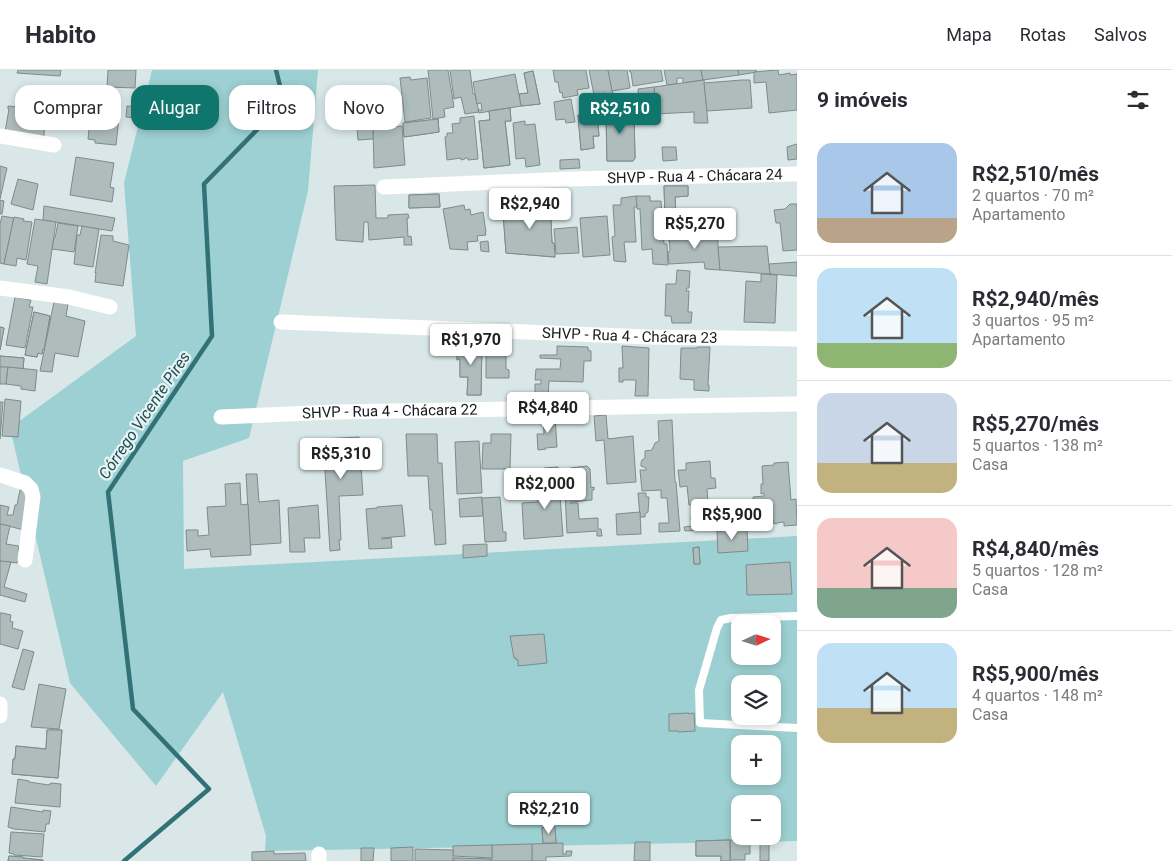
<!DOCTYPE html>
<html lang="pt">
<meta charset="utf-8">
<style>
:root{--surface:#fff;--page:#f7f7f7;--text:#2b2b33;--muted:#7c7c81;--line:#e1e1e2;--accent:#0f766e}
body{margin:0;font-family:Roboto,sans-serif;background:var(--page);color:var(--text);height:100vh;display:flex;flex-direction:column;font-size:19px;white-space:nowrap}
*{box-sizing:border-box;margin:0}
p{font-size:16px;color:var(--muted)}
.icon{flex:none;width:28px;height:28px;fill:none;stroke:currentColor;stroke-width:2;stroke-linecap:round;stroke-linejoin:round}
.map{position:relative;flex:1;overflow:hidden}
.details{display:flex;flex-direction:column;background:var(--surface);width:375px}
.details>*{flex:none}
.hud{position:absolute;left:15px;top:15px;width:475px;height:45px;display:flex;gap:10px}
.needle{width:32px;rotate:86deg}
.fabs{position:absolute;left:731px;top:545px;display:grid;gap:10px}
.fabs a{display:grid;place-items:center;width:50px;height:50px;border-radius:10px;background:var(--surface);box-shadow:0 2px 8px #0003;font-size:25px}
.price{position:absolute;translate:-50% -42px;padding:0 11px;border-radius:5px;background:#fff;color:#222;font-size:16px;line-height:32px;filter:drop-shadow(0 1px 2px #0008)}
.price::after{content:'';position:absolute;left:50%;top:30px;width:15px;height:11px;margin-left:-8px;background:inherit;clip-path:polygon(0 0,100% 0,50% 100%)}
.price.current{background:var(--accent);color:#fff}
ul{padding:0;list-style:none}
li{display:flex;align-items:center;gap:15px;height:125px;padding:0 20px}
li+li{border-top:1px solid var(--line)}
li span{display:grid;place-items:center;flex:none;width:140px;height:100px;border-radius:15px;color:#555}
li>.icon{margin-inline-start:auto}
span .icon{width:60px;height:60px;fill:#fffc;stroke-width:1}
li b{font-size:21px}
h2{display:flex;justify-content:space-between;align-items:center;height:60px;padding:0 20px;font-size:21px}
.chip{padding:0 18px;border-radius:15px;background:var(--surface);box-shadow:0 2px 8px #0003;font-size:18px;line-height:45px}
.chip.current{background:var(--accent);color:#fff}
header{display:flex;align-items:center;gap:30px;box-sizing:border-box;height:70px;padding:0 25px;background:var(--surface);border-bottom:1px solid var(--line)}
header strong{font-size:24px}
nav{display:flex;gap:28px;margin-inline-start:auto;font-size:18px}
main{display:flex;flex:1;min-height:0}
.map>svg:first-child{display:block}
</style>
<header>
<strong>Habito</strong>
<nav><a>Mapa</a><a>Rotas</a><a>Salvos</a></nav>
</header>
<main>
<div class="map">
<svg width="797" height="791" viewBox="0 0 797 791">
<rect width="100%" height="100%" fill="#d9e7e8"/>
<path fill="#9dd0d2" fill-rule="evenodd" d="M152,0H318L308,121L249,368L183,391L184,499L797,466V771L265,781L266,766L223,622L156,716L70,613L10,358L136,266L124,113ZM740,554H772V586H740ZM740,614H772V646H740ZM740,674H772V706H740ZM740,734H772V766H740Z"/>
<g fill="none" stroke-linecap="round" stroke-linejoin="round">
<path stroke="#327175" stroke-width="4.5" d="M124,791L209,719L133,639L108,422L212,266L204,114L284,32L276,0"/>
</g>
<g fill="#aebcbc" stroke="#7e8b8b">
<path d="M18,0H61L60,6L17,3Z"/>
<path d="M108,0H136L135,18L107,17Z"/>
<path d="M428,0H448L454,37L444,39L445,47L433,49Z"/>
<path d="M450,0H470L473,24H475L479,42L465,44L461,27L454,29Z"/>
<path d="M553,0H586L589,18L577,20L578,25L563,28L562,22L560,23L558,12H555Z"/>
<path d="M589,0H608L613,23L605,24V23L594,25Z"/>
<path d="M608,0H627L630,18L612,21Z"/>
<path d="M629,0H661L663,11L633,16L631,2H630Z"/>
<path d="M664,0H701L703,10L683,13V8H677V14L667,15Z"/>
<path d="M701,0H738L739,5L703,10Z"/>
<path d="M738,0H756L757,2L739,5Z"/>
<path d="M778,0L779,5L790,3V5L797,4V40L769,43L766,12L754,13V2Z"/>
<path d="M533,1L540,34L521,36L519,24L528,23L524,3Z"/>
<path d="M533,1L540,34L521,36L519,24L528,23L524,3Z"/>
<path d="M515,4L521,36L479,43L478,40H482L481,33L477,34L473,12Z"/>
<path d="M410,7L411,10L427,8L431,48L405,52L400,8Z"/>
<path d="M704,10L708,53H694V42L656,44L654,17Z"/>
<path d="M742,10H750L752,38L707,41L704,13Z"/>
<path d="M654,17L656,42L640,43L638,32H639L638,19Z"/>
<path d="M599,25L601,40L592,42L590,26Z"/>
<path d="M571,29L575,52L566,53L565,49L556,50L554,32Z"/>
<path d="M8,36L45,41V40L65,42L63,50L45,47L44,66L5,62L9,39H8Z"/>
<path d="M127,36L137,37L136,48L126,47Z"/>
<path d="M627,37L632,38V46L634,45L635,88L633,91H607L606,46H608L607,39H627Z"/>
<path d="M627,37L632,38V46L634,45L635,88L633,91H607L606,46H608L607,39H627Z"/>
<path d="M510,38L511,51H505L510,95L484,98L479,51L490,50L489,41Z"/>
<path d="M510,38L511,51H505L510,95L484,98L479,51L490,50L489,41Z"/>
<path d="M597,44L599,66H593L594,78L581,80L578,45Z"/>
<path d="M597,44L599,66H593L594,78L581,80L578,45Z"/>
<path d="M98,46L119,48L116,75L95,73V70L88,69L90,48L97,49Z"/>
<path d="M474,46L478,89L468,90V88H465V89L461,90V88L447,90L445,67L447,66V63H453L452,54L460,53V48Z"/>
<path d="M438,49L439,62L404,67L403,53Z"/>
<path d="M438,49L439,62L404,67L403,53Z"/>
<path d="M525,51V55L535,54L540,95L526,97L525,88L516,89L513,53Z"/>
<path d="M392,55V57L402,56L405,95L374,98L373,57Z"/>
<path d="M373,57V69L358,70L357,58Z"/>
<path d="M797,74V89L788,90L787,77Z"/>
<path d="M662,77H676L677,90L663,91Z"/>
<path d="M76,87L114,93L110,117L114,118L112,132L70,125Z"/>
<path d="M579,89L580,98L560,99V90Z"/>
<path d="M0,96L7,98L0,129Z"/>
<path d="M18,109L38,114L33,140L11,134Z"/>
<path d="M375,115L376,148H388V145L408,144L409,148H407L408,167L411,166L412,175H404V167L369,170L368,152H364L363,172L336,170L334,116Z"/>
<path d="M664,116H688V126L675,127L676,146L665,147Z"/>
<path d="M664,116H688V126L675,127L676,146L665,147Z"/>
<path d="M439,124L440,137L409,138V125Z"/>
<path d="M439,124L440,137L409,138V125Z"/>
<path d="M636,126H650V131H661L664,174H667L668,195L653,194L652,179L642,180L640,139H637Z"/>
<path d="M636,126L637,137H634L636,172H624L626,192L614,191L612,167L615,166L613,135H621V128Z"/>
<path d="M531,127H550L552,173H554L555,187L506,183L503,142L532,140Z"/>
<path d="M531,127H550L552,173H554L555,187L506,183L503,142L532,140Z"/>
<path d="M0,130L4,131L2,144H0Z"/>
<path d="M790,134H797V180L783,181L780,153H776L774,140L785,139Z"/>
<path d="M464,135L465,140L470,139L471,145L483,142L486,162H485L486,165L477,166L478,171L467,172L468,180L450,179L443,139Z"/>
<path d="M44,136L115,148L112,161L43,150Z"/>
<path d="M2,146L14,148L4,194L0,193V154Z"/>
<path d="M607,146L610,185L583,187L580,148Z"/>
<path d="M14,147L24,149L23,151L32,152L26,190L17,188L16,196L4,194Z"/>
<path d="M35,149L56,152L47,214L35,212L38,196L27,194Z"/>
<path d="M58,153L78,156L74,182L52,179L54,168H55Z"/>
<path d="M82,156L99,159L93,197L74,194L77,165H80Z"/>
<path d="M577,157L579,183L556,184L554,159Z"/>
<path d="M717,162L720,200L705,199L704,192L669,194L668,182L670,181L669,166Z"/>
<path d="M101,165L113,166V171L129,175L123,216L95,212L96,203H95Z"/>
<path d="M488,171L489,182L481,181L480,172Z"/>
<path d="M767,176L770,204L720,200L718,177Z"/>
<path d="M797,192V206L770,204L769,194Z"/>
<path d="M677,200L690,201L689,218H687L686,221H689L688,242H692L691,253H672L671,246H665L666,214H676Z"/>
<path d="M761,204L777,205L775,253L744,252L746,211L761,212Z"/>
<path d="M15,227L31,230L29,237H33L25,278L6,275Z"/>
<path d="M54,232L68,234L66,246L85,251L78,287L55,283L52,302L40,301Z"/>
<path d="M34,242L50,246L44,280L43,279L42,284L38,283L37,287L25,285Z"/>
<path d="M34,242L50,246L44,280L43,279L42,284L38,283L37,287L25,285Z"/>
<path d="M0,257L4,258L0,280Z"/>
<path d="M0,257L4,258L0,280Z"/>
<path d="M458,273H482L481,325H467L468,307H460V289L457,290Z"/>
<path d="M458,273H482L481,325H467L468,307H460V289L457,290Z"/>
<path d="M557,276L588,277V280L591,281V291H584L583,312L549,311L548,327H535V314H541V310H535L536,299H560L561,289L540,288V285H557Z"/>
<path d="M622,276L649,278L648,326H635L636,310H623V312H619V298H623Z"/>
<path d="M486,277L496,278V284H506V299L509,300V308H486Z"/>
<path d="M697,277H710L708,315H709V321L694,320V310L680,309L681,278H697Z"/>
<path d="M0,286L24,288L23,299L0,297Z"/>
<path d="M0,286L24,288L23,299L0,297Z"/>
<path d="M0,297H8L6,314H0Z"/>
<path d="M8,297L37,300L35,321L21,319V316L6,314Z"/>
<path d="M5,329L21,331L18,367L2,366Z"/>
<path d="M0,332H3L0,369Z"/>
<path d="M606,345L608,369L633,366L636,412L607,414L604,370L596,371L594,346Z"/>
<path d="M543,346H555L557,377L545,378L546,379L538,380L537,364H544Z"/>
<path d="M672,350L675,412H676L680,461L659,462V453H669L667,428H661V420L642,421L640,400H646V398L641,396V393L642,390L645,388V381L652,380L655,373L659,371L658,351Z"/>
<path d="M406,364H437L438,393H442L446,474L435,475L432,440H430L428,406H408Z"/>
<path d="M491,364H511L510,399H482L483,373H491Z"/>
<path d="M359,367L363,425L339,426L341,470H339L340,480L330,481L323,369Z"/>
<path d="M479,371L482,423L457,424L455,372Z"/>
<path d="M710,391L711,408H715L716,418L707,419L708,433L689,435L687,416L680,417L678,400H686V393Z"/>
<path d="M788,392L791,430L796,429L797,455L784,456V452L777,453V454L773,453L772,443L754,444L753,427L764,426V423L761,424V414H763L762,396L774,395V393Z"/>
<path d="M587,396L590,399L591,418L594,417V420H592V430L571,432V434L572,433H578L579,449L598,448V459H601L602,466H597V461L567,463L564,403L571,402L570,398Z"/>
<path d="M558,397L560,421H557V425H560L563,466L524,469L522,433L538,432L537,422H545L544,398Z"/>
<path d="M246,404H257L259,432L279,430L281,473L250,475Z"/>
<path d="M240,413L241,435L248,434L251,485L211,487L210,479L187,481L186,460H198V466L209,465L207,437L226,436L225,414Z"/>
<path d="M20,420L29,423L24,460L0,454V435L9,437L7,445H13L15,435H17Z"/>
<path d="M638,423H646V427H649L648,442L645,444V447H640Z"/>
<path d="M482,427L483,446L460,447L459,429Z"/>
<path d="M500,427L503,462H506V471L485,472L482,428Z"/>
<path d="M318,435L320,468H304L305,482H290L288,438Z"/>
<path d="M402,435L405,466L381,468L382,469L391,468L392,478L369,479L366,439L377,438V437Z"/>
<path d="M640,442L641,464L617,465L616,444Z"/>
<path d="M691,447H700L701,460L685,461L684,457L692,456Z"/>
<path d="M0,454L10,456L6,474L19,476L18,481H20L17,493L0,491Z"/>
<path d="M747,459L748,481L718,483L717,461Z"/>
<path d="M487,474V486L463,488V475Z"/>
<path d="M699,477L700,494H694L693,478Z"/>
<path d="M699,477L700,494H694L693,478Z"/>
<path d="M0,491L11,492L4,517L27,524L25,532L0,525Z"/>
<path d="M790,492L792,524L747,525L746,495Z"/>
<path d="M0,543H2L11,545L10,551L13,552L12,558L23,561L18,579L0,574Z"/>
<path d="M544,564L547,593L518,596V590H516V588H514L510,566Z"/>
<path d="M23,579L34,582L24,620L12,617Z"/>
<path d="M39,614L66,619L59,659L31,657Z"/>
<path d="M689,643V644L694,643L695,661L678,662V661H669V644Z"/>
<path d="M47,660H62L58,708L12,704L13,689H15L16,676L46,679Z"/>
<path d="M47,660H62L58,708L12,704L13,689H15L16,676L46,679Z"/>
<path d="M18,709L29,711V712L49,715V714H51V713L61,714L60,737L15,733Z"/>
<path d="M11,737L43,742V740L51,741L49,754H46L45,762L14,759L8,757Z"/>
<path d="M549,757L553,756L555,758L556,773H543L542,758Z"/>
<path d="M549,757L553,756L555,758L556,773H543L542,758Z"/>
<path d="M11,762L44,764L42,787L14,785V784L9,783Z"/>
<path d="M769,769V791H760V770Z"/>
<path d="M730,770H750V784H745V790H730Z"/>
<path d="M730,770V791H721V786H696V771Z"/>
<path d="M730,770V791H721V786H696V771Z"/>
<path d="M635,772H650V791H634Z"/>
<path d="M563,773V784H566V781H572L571,786L546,787V791H532V774Z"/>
<path d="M532,774V791H492V775Z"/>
<path d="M492,775V788L453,786V776Z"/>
<path d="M413,777V791H391V778Z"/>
<path d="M361,778H374L373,791H361Z"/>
<path d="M415,779L453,780V791H415Z"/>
<path d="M274,781V784L305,783L306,791H252V782Z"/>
<path d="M9,786L23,787V788L43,790V791H8Z"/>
<path d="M9,786L23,787V788L43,790V791H8Z"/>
<path d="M454,788L491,789V791H454Z"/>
<path d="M454,788L491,789V791H454Z"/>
</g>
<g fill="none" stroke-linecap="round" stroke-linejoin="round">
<path stroke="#fff" stroke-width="8" d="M797,546L731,548L721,550L717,558L699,620L700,653L797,658"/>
<g stroke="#fff" stroke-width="15">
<path d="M0,66L54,75"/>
<path id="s1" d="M384,117L569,109L797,104"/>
<path d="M0,218L69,227L110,237"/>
<path id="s2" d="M281,252L648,267L797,269"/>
<path id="s3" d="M221,347L334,342L797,334"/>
<path d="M0,405L25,413L31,419L33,427L25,490"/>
<path d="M0,634V646"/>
<path d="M319,784V791"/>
</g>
</g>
<g text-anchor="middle" stroke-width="4.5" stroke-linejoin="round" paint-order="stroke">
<g font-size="15" fill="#171c1d" stroke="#e6f4f5">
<text dy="5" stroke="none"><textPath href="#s1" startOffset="311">SHVP - Rua 4 - Chácara 24</textPath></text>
<text dy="5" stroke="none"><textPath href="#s2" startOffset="349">SHVP - Rua 4 - Chácara 23</textPath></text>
<text dy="5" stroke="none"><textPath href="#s3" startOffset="169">SHVP - Rua 4 - Chácara 22</textPath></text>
</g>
<g font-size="16" font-style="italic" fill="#234b4d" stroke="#e6f4f5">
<text transform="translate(144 345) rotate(-56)" y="6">Córrego Vicente Pires</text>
</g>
</g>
</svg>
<div class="fabs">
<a><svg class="needle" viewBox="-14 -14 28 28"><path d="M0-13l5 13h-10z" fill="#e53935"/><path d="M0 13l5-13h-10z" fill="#7c7c81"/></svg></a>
<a><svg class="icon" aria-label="layers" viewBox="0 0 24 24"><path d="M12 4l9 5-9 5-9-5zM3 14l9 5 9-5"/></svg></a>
<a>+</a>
<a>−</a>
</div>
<b class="price current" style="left:620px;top:65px">R$2,510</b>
<b class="price" style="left:530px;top:160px">R$2,940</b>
<b class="price" style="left:695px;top:180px">R$5,270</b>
<b class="price" style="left:471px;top:296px">R$1,970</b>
<b class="price" style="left:548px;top:364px">R$4,840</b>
<b class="price" style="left:341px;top:410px">R$5,310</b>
<b class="price" style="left:545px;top:440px">R$2,000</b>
<b class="price" style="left:732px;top:471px">R$5,900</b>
<b class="price" style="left:549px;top:765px">R$2,210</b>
<div class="hud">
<a class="chip">Comprar</a>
<a class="chip current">Alugar</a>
<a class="chip">Filtros</a>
<a class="chip">Novo</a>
</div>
</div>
<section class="details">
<h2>9 imóveis<svg class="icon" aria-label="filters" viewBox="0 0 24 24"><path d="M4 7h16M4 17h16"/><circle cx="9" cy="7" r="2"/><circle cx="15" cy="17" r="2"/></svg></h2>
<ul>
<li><span style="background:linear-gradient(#a9c7e8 75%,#b9a48a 0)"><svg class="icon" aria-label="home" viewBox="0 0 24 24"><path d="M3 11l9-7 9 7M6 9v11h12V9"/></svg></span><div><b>R$2,510/mês</b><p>2 quartos · 70 m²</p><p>Apartamento</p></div></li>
<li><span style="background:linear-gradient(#bfe0f5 75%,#8fb573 0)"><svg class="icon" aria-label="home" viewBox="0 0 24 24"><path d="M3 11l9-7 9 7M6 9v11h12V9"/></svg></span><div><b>R$2,940/mês</b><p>3 quartos · 95 m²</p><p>Apartamento</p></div></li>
<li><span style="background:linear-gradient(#c9d6e8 70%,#c2b280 0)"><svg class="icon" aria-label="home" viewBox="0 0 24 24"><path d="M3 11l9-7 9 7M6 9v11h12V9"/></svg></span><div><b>R$5,270/mês</b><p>5 quartos · 138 m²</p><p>Casa</p></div></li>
<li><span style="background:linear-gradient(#f6c9c9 70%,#7fa58c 0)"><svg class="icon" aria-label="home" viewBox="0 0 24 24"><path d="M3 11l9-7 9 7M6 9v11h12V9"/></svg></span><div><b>R$4,840/mês</b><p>5 quartos · 128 m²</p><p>Casa</p></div></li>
<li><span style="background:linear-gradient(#bfe0f5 65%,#c2b280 0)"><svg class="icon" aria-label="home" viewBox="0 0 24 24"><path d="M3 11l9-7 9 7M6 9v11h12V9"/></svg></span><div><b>R$5,900/mês</b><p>4 quartos · 148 m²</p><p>Casa</p></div></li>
</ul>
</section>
</main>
